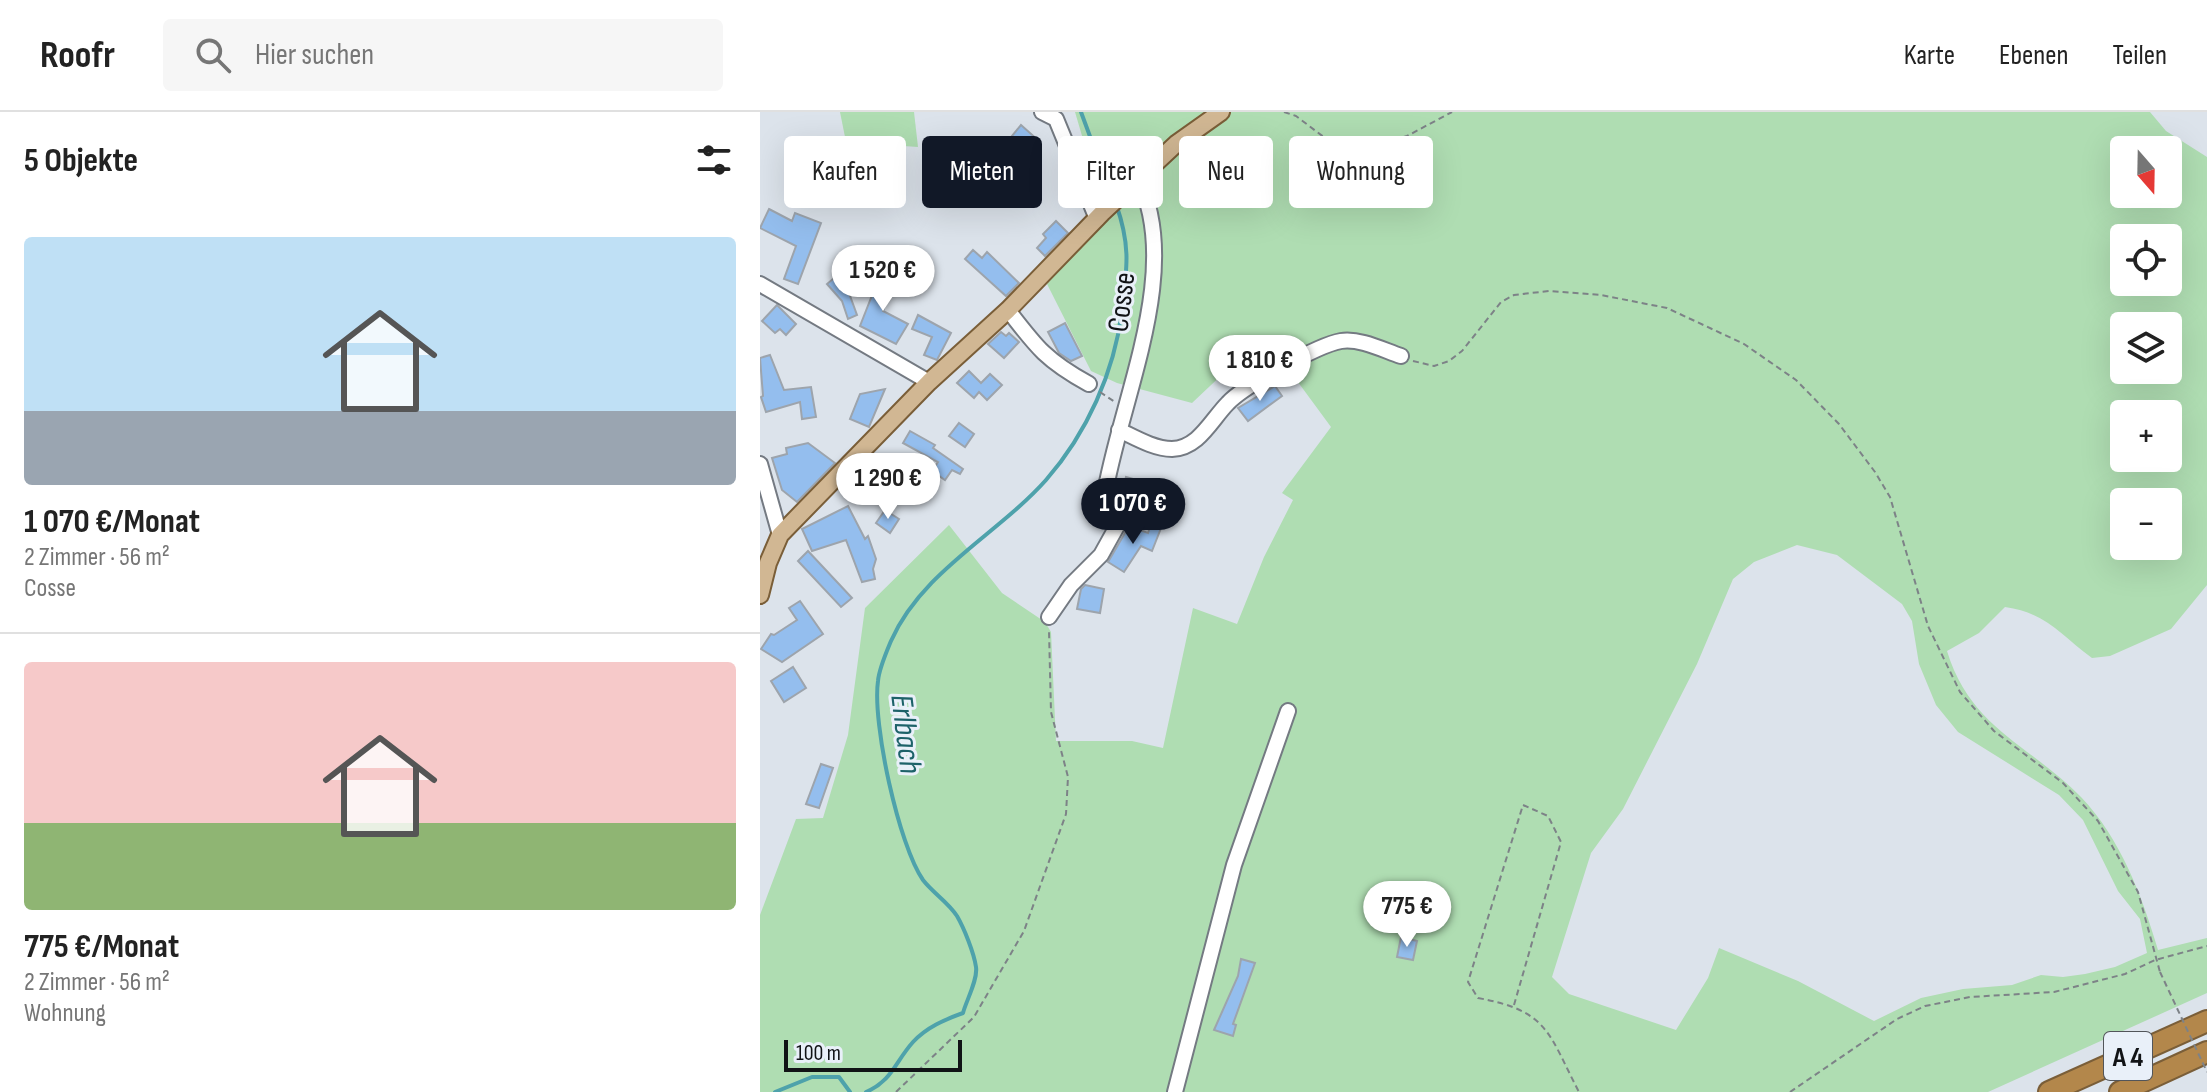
<!DOCTYPE html>
<html lang="de">
<meta charset="utf-8">
<style>
:root{--surface:#fff;--page:#f6f6f6;--text:#222;--muted:#767676;--line:#e0e0e0;--accent:#111827}
body{margin:0;font-family:"Sofia Sans Condensed",sans-serif;background:var(--page);color:var(--text);height:100vh;display:flex;flex-direction:column;font-size:30px;white-space:nowrap}
*{box-sizing:border-box;margin:0}
p{font-size:26px;color:var(--muted)}
.icon{flex:none;width:44px;height:44px;fill:none;stroke:currentColor;stroke-width:2;stroke-linecap:round;stroke-linejoin:round}
.map{position:relative;flex:1;overflow:hidden}
.side{display:flex;flex-direction:column;background:var(--surface);width:760px}
.side>*{flex:none}
.hud{position:absolute;left:24px;top:24px;width:760px;height:72px;display:flex;gap:16px}
.needle{width:52px;rotate:160deg}
.tools{position:absolute;left:1350px;top:24px;display:grid;gap:16px}
.tools a{display:grid;place-items:center;width:72px;height:72px;border-radius:8px;background:var(--surface);box-shadow:0 8px 32px #0002;font-size:40px}
.scale{position:absolute;left:24px;bottom:20px;width:178px;box-sizing:border-box;padding-left:8px;border:4px solid #111316;border-top:0;font-size:22px;line-height:28px;white-space:nowrap;color:#111316;-webkit-text-stroke:6px #e9f0f9;paint-order:stroke}
.price{position:absolute;translate:-50% -68px;padding:0 18px;border-radius:28px;background:#fff;color:#222;font-size:26px;line-height:52px;filter:drop-shadow(0 2px 4px #0008)}
.price::after{content:'';position:absolute;left:50%;top:48px;width:24px;height:18px;margin-left:-12px;background:inherit;clip-path:polygon(0 0,100% 0,50% 100%)}
.price.selected{background:var(--accent);color:#fff}
ul{padding:0;list-style:none}
li{display:grid;align-content:center;gap:16px;height:424px;padding:0 24px}
li+li{border-top:2px solid var(--line)}
li span{display:grid;place-items:center;height:248px;border-radius:8px;color:#555}
li>.icon{margin-inline-start:auto}
span .icon{width:144px;height:144px;fill:#fffc;stroke-width:1}
li b{font-size:34px}
h2{display:flex;justify-content:space-between;align-items:center;height:96px;padding:0 24px;font-size:34px}
.pill{padding:0 28px;border-radius:8px;background:var(--surface);box-shadow:0 8px 32px #0002;font-size:28px;line-height:72px}
.pill.selected{background:var(--accent);color:#fff}
header{display:flex;align-items:center;gap:48px;box-sizing:border-box;height:112px;padding:0 40px;background:var(--surface);border-bottom:2px solid var(--line)}
header strong{font-size:38px}
nav{display:flex;gap:44px;margin-inline-start:auto;font-size:28px}
.search{width:560px;height:72px;background:var(--page);display:flex;align-items:center;gap:20px;box-sizing:border-box;padding:0 28px;border-radius:8px;color:var(--muted);font-size:30px}
main{display:flex;flex:1;min-height:0}
.map>svg:first-child{display:block}
</style>
<header>
<strong>Roofr</strong>
<div class="search"><svg class="icon" aria-label="search" viewBox="0 0 24 24"><circle cx="10" cy="10" r="6"/><path d="M15 15l6 6"/></svg>Hier suchen</div>
<nav><a>Karte</a><a>Ebenen</a><a>Teilen</a></nav>
</header>
<main>
<section class="side">
<h2>5 Objekte<svg class="icon" aria-label="filters" viewBox="0 0 24 24"><path d="M4 7h16M4 17h16"/><circle cx="9" cy="7" r="2"/><circle cx="15" cy="17" r="2"/></svg></h2>
<ul>
<li><span style="background:linear-gradient(#bfe0f5 70%,#9aa5b1 0)"><svg class="icon" aria-label="home" viewBox="0 0 24 24"><path d="M3 11l9-7 9 7M6 9v11h12V9"/></svg></span><div><b>1 070 €/Monat</b><p>2 Zimmer · 56 m²</p><p>Cosse</p></div></li>
<li><span style="background:linear-gradient(#f6c9c9 65%,#8fb573 0)"><svg class="icon" aria-label="home" viewBox="0 0 24 24"><path d="M3 11l9-7 9 7M6 9v11h12V9"/></svg></span><div><b>775 €/Monat</b><p>2 Zimmer · 56 m²</p><p>Wohnung</p></div></li>
</ul>
</section>
<div class="map">
<svg width="1447" height="980" viewBox="0 0 1447 980">
<rect width="100%" height="100%" fill="#dce3eb"/>
<g fill="#afddb2" fill-rule="evenodd">
<path d="M80,0H154L158,35L86,30Z"/>
<path d="M315,0H1390L1406,19L1447,45V473L1411,517L1350,544L1332,546C1300,523 1287,501 1245,495L1219,521L1187,539C1211,617 1269,632 1321,685C1361,727 1382,784 1398,838L1447,826V881L1228,980H0V803L36,707L63,706L88,623L105,496L189,413L242,481L285,510L291,520L296,629H372L403,636L433,496L477,512L504,445L533,388L522,381L571,315L510,232L468,257L432,291L357,271L331,259L287,172L345,102ZM1364,38H1408V82H1364ZM1364,126H1408V170H1364ZM1364,214H1408V258H1364ZM1364,302H1408V346H1364ZM1364,390H1408V434H1364ZM1037,433L1077,443L1142,492L1152,509L1159,552L1176,593L1198,620L1299,683L1323,708L1358,779L1380,807L1387,841L1355,855L1325,862L1303,865L1281,863L1252,873L1203,877L1161,886L1114,909L1038,869L959,836L948,866L916,918L809,882L792,865L831,741L863,697L937,552L973,467L994,450Z"/>
</g>
<g fill="none" stroke-linecap="round" stroke-linejoin="round">
<g stroke="#4ea2ab" stroke-width="4">
<path d="M321,0L352,84"/>
<path d="M15,980L52,965H79L90,980"/>
<path d="M106,980C132,969 135,950 153,930C167,915 184,908 203,901C206,889 218,868 216,855C214,841 204,816 197,804C188,790 173,781 163,768C139,734 112,611 118,569C119,557 126,541 131,529C162,459 237,423 286,368C327,321 354,261 362,199C367,156 371,134 356,92"/>
</g>
</g>
<g fill="#94beee" stroke="#9da4ac" stroke-width="2">
<path d="M261,13L279,29L260,51L242,36Z"/>
<path d="M9,97L32,109L35,101L61,111L38,172L24,167L36,134L0,116Z"/>
<path d="M296,109L308,121L285,144L277,136L286,126L283,122Z"/>
<path d="M213,138L222,146L227,140L259,171L246,184L205,147Z"/>
<path d="M100,144L114,161L89,181L97,203L88,207L82,189L67,172Z"/>
<path d="M122,158L137,177L129,183L123,199L148,212L136,232L100,214Z"/>
<path d="M17,193L36,212L26,223L20,217L15,221L2,209Z"/>
<path d="M158,203L191,221L177,248L164,243L172,225L152,217Z"/>
<path d="M305,211L322,244L311,249L299,241L288,220Z"/>
<path d="M241,220L246,224L249,221L259,230L244,246L228,232Z"/>
<path d="M10,243L24,278L51,275L56,305L42,307L40,290L6,300L1,285L3,284L0,246Z"/>
<path d="M209,259L221,271L230,262L242,273L227,288L219,280L214,286L197,271Z"/>
<path d="M515,274L522,284L488,309L478,296Z"/>
<path d="M125,277L109,315L90,307L100,282Z"/>
<path d="M199,311L214,322L205,335L189,324Z"/>
<path d="M150,319L175,333L173,336L203,357L200,362L192,358L185,368L172,359L178,350L143,331Z"/>
<path d="M48,331L75,351L37,390L22,378L12,346L27,342L26,336Z"/>
<path d="M134,360L152,371L140,388L123,377Z"/>
<path d="M366,365L394,373L384,400L369,396L375,374L365,369Z"/>
<path d="M88,394L105,427L108,424L116,447L113,457L115,467L102,470L86,428L52,439L42,417Z"/>
<path d="M125,398L139,407L130,421L116,411Z"/>
<path d="M391,412L401,416L392,439L381,434L364,460L348,450L369,414L388,421Z"/>
<path d="M48,439L92,486L81,495L38,449Z"/>
<path d="M325,473L344,477L340,501L317,497L321,477Z"/>
<path d="M40,489L63,522L22,550L1,537L11,522L14,523L37,508L29,496Z"/>
<path d="M33,555L46,576L24,590L11,569Z"/>
<path d="M61,652L73,656L59,696L46,692Z"/>
<path d="M641,825L657,829L653,848L637,845Z"/>
<path d="M481,847L495,851L473,912L476,913L473,924L454,918L478,864Z"/>
</g>
<g fill="none" stroke-linecap="round" stroke-linejoin="round">
<defs>
<g id="minor">
<path d="M282,0L296,7L337,107"/>
<path d="M0,172L169,270"/>
<path d="M248,198C277,236 287,249 329,272"/>
<path d="M359,318C374,325 394,337 412,337C439,336 451,308 468,291C484,274 558,233 581,229C600,226 623,238 641,244"/>
<path d="M0,352L20,423"/>
<path d="M289,505L311,473L341,443L361,407L344,386C359,291 424,158 378,67"/>
<path d="M415,980L474,753L528,599"/>
</g>
<path id="major" d="M0,483L8,451L20,423L169,270L248,198L342,101L416,32L461,0"/>
<g id="highway">
<path d="M1289,980L1447,909"/>
<path d="M1360,980L1447,940"/>
</g>
</defs>
<use href="#minor" stroke="#747a82" stroke-width="18"/>
<use href="#major" stroke="#7a5e38" stroke-width="20"/>
<use href="#highway" stroke="#7a5e38" stroke-width="24"/>
<g stroke="#7d8287" stroke-width="2" stroke-dasharray="6 4" stroke-linecap="butt">
<path d="M524,0L536,4L569,29L613,35L647,24L692,0"/>
<path d="M653,249L674,254L689,249L702,239L741,190L754,183L789,179L841,183L907,196L984,232L1036,268L1079,312L1115,360L1130,385L1168,514L1200,580L1234,619L1303,671L1338,709L1378,780L1400,860"/>
<path d="M340,280L355,290"/>
<path d="M754,893L801,730L788,704L763,693L708,870L718,886C789,899 788,921 819,980"/>
<path d="M136,980L214,905L264,819L306,702L308,665L291,600L289,519"/>
<path d="M1030,980L1137,907L1165,894L1210,885L1294,880L1365,862L1395,848L1447,834"/>
</g>
<use href="#minor" stroke="#fff" stroke-width="14"/>
<use href="#major" stroke="#d1b793" stroke-width="16"/>
<use href="#highway" stroke="#b3874b" stroke-width="20"/>
<path stroke="#7d8287" stroke-width="2" stroke-dasharray="6 4" stroke-linecap="butt" d="M1400,860L1447,960"/>
</g>
<g text-anchor="middle" stroke-width="6" stroke-linejoin="round" paint-order="stroke">
<rect fill="#e9f0f9" stroke="#52555a" stroke-width="2" x="1344" y="920" width="48" height="48" rx="6"/>
<g font-size="28" font-weight="bold" fill="#111316">
<text x="1368" y="954">A 4</text>
</g>
<g font-size="30" fill="#111316" stroke="#e9f0f9">
<text transform="translate(361 190) rotate(-83)" y="10">Cosse</text>
</g>
<g font-size="32" font-style="italic" fill="#1d6269" stroke="#e9f0f9">
<text transform="translate(147 622) rotate(83)" y="11">Erlbach</text>
</g>
</g>
</svg>
<div class="tools">
<a><svg class="needle" viewBox="-14 -14 28 28"><path d="M0-13l5 13h-10z" fill="#e53935"/><path d="M0 13l5-13h-10z" fill="#767676"/></svg></a>
<a><svg class="icon" aria-label="locate" viewBox="0 0 24 24"><circle cx="12" cy="12" r="6"/><path d="M12 2v4M12 18v4M2 12h4M18 12h4"/></svg></a>
<a><svg class="icon" aria-label="layers" viewBox="0 0 24 24"><path d="M12 4l9 5-9 5-9-5zM3 14l9 5 9-5"/></svg></a>
<a>+</a>
<a>−</a>
</div>
<div class="scale">100 m</div>
<b class="price" style="left:123px;top:201px">1 520 €</b>
<b class="price" style="left:500px;top:291px">1 810 €</b>
<b class="price" style="left:128px;top:409px">1 290 €</b>
<b class="price selected" style="left:373px;top:434px">1 070 €</b>
<b class="price" style="left:647px;top:837px">775 €</b>
<div class="hud">
<a class="pill">Kaufen</a>
<a class="pill selected">Mieten</a>
<a class="pill">Filter</a>
<a class="pill">Neu</a>
<a class="pill">Wohnung</a>
</div>
</div>
</main>
